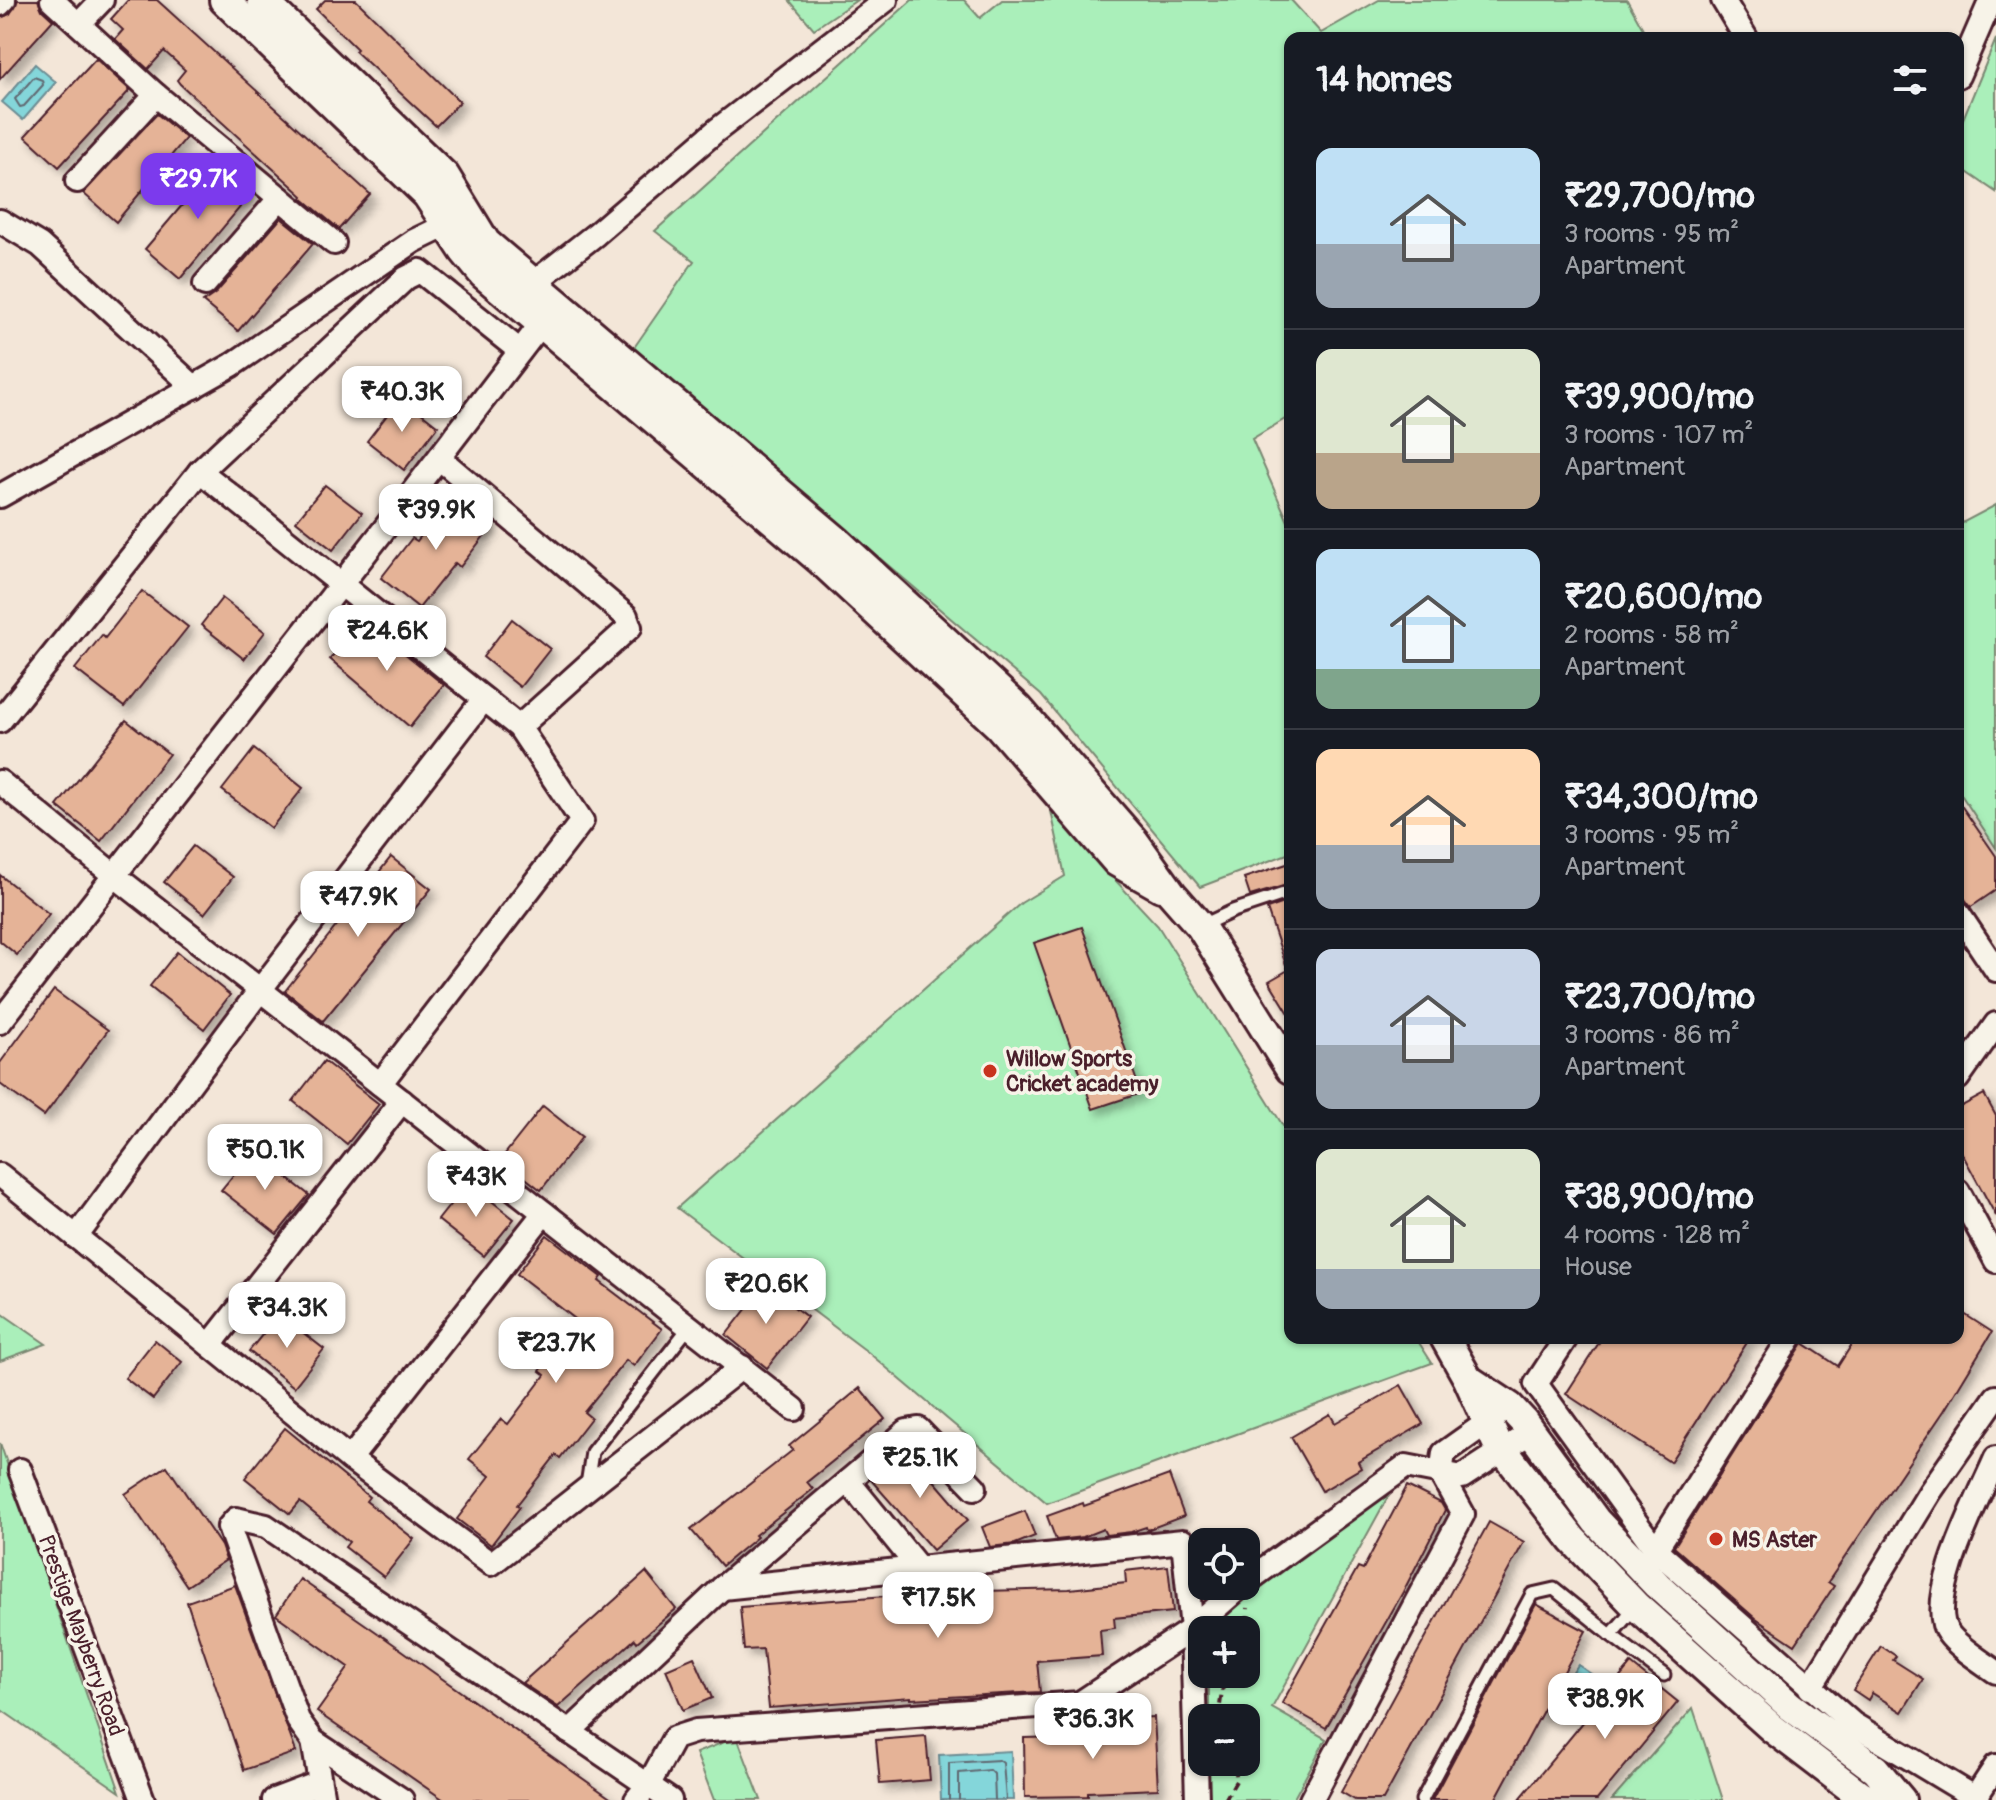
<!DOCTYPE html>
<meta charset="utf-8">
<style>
:root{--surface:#171b24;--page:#242831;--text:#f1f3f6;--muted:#9ea1a6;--line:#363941;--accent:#7c3aed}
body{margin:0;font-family:Pangolin,sans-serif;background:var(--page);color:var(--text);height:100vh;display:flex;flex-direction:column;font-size:30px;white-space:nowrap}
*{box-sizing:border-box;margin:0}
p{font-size:26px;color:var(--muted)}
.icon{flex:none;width:44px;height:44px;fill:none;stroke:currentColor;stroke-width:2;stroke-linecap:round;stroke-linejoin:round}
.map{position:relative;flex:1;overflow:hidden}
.side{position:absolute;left:1284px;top:32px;width:680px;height:1312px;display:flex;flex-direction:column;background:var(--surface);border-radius:16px;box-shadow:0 2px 6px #0004}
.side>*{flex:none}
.fabs{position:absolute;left:1188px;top:1528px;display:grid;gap:16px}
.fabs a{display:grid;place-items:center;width:72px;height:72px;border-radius:16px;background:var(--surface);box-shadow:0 2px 6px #0004;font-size:40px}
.price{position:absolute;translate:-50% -68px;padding:0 18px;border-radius:16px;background:#fff;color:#222;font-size:26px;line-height:52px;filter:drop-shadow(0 2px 4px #0008)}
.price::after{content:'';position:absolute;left:50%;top:48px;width:24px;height:18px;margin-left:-12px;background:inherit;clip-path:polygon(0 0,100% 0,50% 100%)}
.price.on{background:var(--accent);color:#fff}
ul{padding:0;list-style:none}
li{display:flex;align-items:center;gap:24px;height:200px;padding:0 32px}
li+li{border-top:2px solid var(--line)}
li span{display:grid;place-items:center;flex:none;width:224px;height:160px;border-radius:16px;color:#555}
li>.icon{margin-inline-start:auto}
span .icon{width:96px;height:96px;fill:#fffc;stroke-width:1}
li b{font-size:34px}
h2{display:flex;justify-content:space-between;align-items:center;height:96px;padding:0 32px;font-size:34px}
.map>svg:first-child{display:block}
</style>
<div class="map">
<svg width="1996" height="1800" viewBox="0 0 1996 1800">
<defs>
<filter id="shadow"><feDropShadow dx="6" dy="6" stdDeviation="4" flood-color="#0004"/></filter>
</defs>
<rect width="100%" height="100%" fill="#f3e6d8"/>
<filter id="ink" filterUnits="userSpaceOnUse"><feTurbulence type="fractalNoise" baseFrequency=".0125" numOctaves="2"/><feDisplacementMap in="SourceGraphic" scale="16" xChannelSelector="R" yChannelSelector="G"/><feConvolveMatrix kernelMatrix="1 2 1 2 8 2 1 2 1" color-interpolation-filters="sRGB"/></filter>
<g filter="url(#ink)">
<g fill="#aaefba" stroke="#7a8772" stroke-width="2">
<path d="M789,0H857L814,29Z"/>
<path d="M912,0H964L980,18L1002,0H1291L1321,33L1379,0H1627L1648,38H1290V416L1252,439L1290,526V853L1200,887L1041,695L633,349L694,261L655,231Z"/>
<path d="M1996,39V192L1958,166V131Z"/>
<path d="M1996,505V848L1958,790V525Z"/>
<path d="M1051,811L1158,926L1290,1137V1338H1416L1432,1363L1047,1503L869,1353L677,1208L1021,903L1065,876Z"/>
<path d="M0,1312L46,1344L0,1361Z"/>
<path d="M0,1443L120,1792L0,1709Z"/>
<path d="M1396,1482L1272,1708L1326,1739L1293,1800H1209V1762H1246V1718H1209V1674H1246V1630L1209,1628Z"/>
<path d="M1693,1708L1723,1800H1612Z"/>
<path d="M737,1737L761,1800H714L696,1753Z"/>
</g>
<g fill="#84d6da" stroke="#6d8d94" stroke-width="2">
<path d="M35,64L56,82L23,120L2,102Z"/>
<path d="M1578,1665L1597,1678L1571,1716L1552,1703Z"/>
<path d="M1011,1751L1013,1800H941L939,1755Z"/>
</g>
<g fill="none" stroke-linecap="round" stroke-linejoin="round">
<g stroke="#616871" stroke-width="2">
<path d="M34,77L42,80L43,85L24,106L20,107L15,99Z"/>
<path d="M949,1800V1763L999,1760L1003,1763L1006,1800"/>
<path d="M959,1800V1773L990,1770L994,1774L995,1800"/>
</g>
</g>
<g fill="#e5b397" stroke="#4a1f2b" stroke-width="2" filter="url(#shadow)">
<path d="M18,0H38L42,10L53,20L0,79V18L10,14Z"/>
<path d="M128,0H157L370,194L339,229L302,198L303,196L180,84L177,80L185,70L164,51L148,69L115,39L123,30L111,19Z"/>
<path d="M325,0H356L460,102L436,126L355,51L357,49L316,9Z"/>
<path d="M96,59L130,90L59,167L25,136Z"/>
<path d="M157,114L186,138L116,222L83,193Z"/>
<path d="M217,164L252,193L180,279L145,249Z"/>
<path d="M281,218L313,244L238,331L203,302L216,293Z"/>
<path d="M401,397L438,426L404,470L367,441Z"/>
<path d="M325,485L362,513L333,550L296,521Z"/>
<path d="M452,496L491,527L460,567L455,563L419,608L381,578L412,538L417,541Z"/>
<path d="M142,591L188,627L124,707L75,669L102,635L105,638Z"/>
<path d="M222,598L265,632L244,659L201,625Z"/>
<path d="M362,619L444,685L410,727L330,659Z"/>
<path d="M512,619L550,649L520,687L483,657Z"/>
<path d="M126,720L169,754L101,841L57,806Z"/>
<path d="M254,749L303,788L271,828L222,790Z"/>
<path d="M1958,801L1996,856V890L1971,907L1958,890Z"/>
<path d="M193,846L233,877L204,914L164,882Z"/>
<path d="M391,857L431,889L323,1021L285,991Z"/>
<path d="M1290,863V884L1250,896L1244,878Z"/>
<path d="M0,875L49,914L17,955L0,941Z"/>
<path d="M1290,901V968H1287L1267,909Z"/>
<path d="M1082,927L1141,1093L1093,1109L1034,943Z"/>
<path d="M177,952L230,995L204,1029L150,986Z"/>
<path d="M1290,969V1015L1269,981Z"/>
<path d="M54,990L108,1030L44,1116L0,1084V1063Z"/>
<path d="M324,1061L379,1104L347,1144L293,1101Z"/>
<path d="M1984,1094L1996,1116V1216L1958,1146V1108Z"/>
<path d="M543,1106L582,1137L541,1190L501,1159Z"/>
<path d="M253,1151L309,1195L277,1234L221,1190Z"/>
<path d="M468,1182L514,1219L484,1256L438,1220Z"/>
<path d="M547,1235L602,1277L599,1281L662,1329L634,1366L626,1360L584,1412L591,1418L560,1458L556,1455L517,1505L520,1507L491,1545L457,1519L490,1476L469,1459L501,1419L508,1424L545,1375L540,1371L579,1322L517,1274Z"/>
<path d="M765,1285L807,1317L767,1368L726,1335Z"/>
<path d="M1958,1310L1992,1332L1944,1411L1828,1582L1834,1586L1795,1645L1756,1619L1674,1547L1803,1343L1838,1366L1856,1338H1958Z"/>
<path d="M279,1314L324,1349L294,1387L249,1351Z"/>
<path d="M1602,1338H1750L1670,1462L1566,1394Z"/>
<path d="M155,1340L182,1362L153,1399L125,1378Z"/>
<path d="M1401,1385L1423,1424L1358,1462L1361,1468L1322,1491L1291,1437L1330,1414L1335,1423Z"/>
<path d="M860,1388L885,1419L807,1482L813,1489L755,1535L757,1537L722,1566L691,1530L793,1450L789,1446Z"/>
<path d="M285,1428L369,1497L366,1501L414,1539L384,1577L345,1547L349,1542L300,1502L290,1514L245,1478Z"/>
<path d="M907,1449L968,1520L933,1550L871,1480Z"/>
<path d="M167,1466L221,1546L226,1560L187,1586L125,1494Z"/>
<path d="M1169,1475L1184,1516L1147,1530L1146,1527L1131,1532L1106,1535L1103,1529L1083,1537L1056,1540L1047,1516L1083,1503L1084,1506Z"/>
<path d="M1407,1486L1441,1503L1445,1510L1403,1592L1326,1728L1282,1703L1358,1567L1363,1569Z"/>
<path d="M1025,1511L1035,1536L1015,1544L990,1547L982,1527Z"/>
<path d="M1489,1522L1524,1542L1383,1800H1355L1341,1792Z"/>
<path d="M1168,1566L1173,1612L1114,1618L1115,1628L1100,1630L1102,1656L1037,1661L1040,1692L911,1699V1697L769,1708L763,1649L744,1650L740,1607L940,1592L1069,1589L1126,1583L1125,1571Z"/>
<path d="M646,1572L676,1609L637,1642L635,1639L558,1707L522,1683Z"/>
<path d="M300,1579L385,1638L613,1800H444L317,1712L349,1667L276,1615Z"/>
<path d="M235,1585L296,1752L244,1770L187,1602Z"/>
<path d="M1536,1604L1586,1631L1495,1800H1432Z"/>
<path d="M1881,1646L1896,1656L1893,1660L1923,1679L1902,1712L1872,1693L1868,1700L1853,1690Z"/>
<path d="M694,1657L712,1698L683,1710L666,1669Z"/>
<path d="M1631,1664L1678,1702L1597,1800H1519Z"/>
<path d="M1154,1717L1158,1789L1088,1792V1796L1025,1797L1024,1738L1101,1736L1100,1719Z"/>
<path d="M926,1736L930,1780L880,1784L876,1740Z"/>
</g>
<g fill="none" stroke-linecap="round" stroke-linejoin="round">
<defs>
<g id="service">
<path d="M1201,926L1233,911L1290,892"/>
<path d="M587,1485L592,1452L689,1327"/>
<path d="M1635,1607L1611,1635L1664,1675"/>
<path d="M1422,1800L1532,1594L1554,1589L1611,1635"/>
</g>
<g id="minor">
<path d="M52,0L156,95L334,243"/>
<path d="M1723,0L1746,38"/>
<path d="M0,4L4,0"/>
<path d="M79,24L102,0"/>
<path d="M1958,76L1991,0"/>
<path d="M77,181L156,95"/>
<path d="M0,221L40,245L194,387"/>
<path d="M205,284L280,198"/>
<path d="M522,292L596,234L717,130L886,0"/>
<path d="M439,458L626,616L630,627L519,727"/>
<path d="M200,471L406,278L420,271L520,351"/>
<path d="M0,496L232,365L414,241L461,218"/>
<path d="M0,721L200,471L519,727L582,821L380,1084"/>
<path d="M0,782L115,876L794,1409"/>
<path d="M1958,913L1996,970"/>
<path d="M0,1022L382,532L551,311"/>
<path d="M1958,1078L1996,1024"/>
<path d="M0,1175L350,1459L544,1213"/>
<path d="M1958,1191L1996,1261"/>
<path d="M76,1237L260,990L484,699"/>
<path d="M1566,1338L1536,1384L1656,1550L1853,1724L1979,1800"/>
<path d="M210,1345L402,1101"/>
<path d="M1996,1458C1981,1494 1924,1599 1948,1633C1959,1648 1981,1661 1996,1672"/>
<path d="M350,1459L491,1564L742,1367"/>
<path d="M20,1470L143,1800"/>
<path d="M848,1481L918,1567"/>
<path d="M1649,1560L1790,1338"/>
<path d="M1246,1582L1406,1466L1462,1477L1531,1432"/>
<path d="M722,1588L1183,1541L1192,1629L1197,1800"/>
<path d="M1810,1688L1930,1492L1996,1397"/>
<path d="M569,1732L722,1588L907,1431L918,1429L975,1488"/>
<path d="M313,1741L323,1800"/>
<path d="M1975,1798L1996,1766"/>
<path d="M274,1800L319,1783"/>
<path d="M402,1800L313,1741L298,1720L229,1527L236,1519L266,1526L670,1800"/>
<path d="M636,1800L649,1784L674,1738L696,1731L1080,1703L1192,1629L1241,1586"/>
<path d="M1311,1800L1463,1514L1441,1474L1444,1453L1499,1414"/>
</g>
<g id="tertiary">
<path d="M224,0L427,195L464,251L483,274L820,560L999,726L1117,862L1161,887"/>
<path d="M262,0L445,176L486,243L837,541L1018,708L1134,841L1172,894L1201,927L1290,1069"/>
<path d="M1445,1338L1468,1379L1496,1441L1573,1540L1636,1606L1772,1728L1860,1795L1873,1800"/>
<path d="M1469,1380L1510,1407L1523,1421L1596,1521L1657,1585L1790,1706L1875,1769L1901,1800"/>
</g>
</defs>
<use href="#service" stroke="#4a1f2b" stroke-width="17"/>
<use href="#minor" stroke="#4a1f2b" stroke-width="28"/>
<use href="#tertiary" stroke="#4a1f2b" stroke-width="34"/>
<g stroke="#4a1f2b" stroke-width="4" stroke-dasharray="8 6" stroke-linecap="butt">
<path d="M1246,1637L1248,1608"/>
<path d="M1224,1718L1220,1705L1225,1674"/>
<path d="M1225,1800L1237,1779L1234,1762"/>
</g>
<use href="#service" stroke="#f7f3e8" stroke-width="11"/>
<use href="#minor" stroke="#f7f3e8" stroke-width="22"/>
<use href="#tertiary" stroke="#f7f3e8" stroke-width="28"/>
</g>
</g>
<g fill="#c8321e" stroke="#f7f3e8" stroke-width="3">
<circle cx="990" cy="1071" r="8"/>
<circle cx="1716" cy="1539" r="8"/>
</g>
<g text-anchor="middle" stroke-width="7" stroke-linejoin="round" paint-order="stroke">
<g font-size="22" font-weight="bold" fill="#4a1f2b" stroke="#f7f3e8" text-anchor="start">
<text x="1006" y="1066">Willow Sports<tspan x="1006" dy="25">Cricket academy</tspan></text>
<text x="1732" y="1547">MS Aster</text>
</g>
<g font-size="22" fill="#4a1f2b" stroke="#f7f3e8">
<text transform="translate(82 1635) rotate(70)" y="8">Prestige Mayberry Road</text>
</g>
</g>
</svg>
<div class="fabs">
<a><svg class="icon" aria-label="locate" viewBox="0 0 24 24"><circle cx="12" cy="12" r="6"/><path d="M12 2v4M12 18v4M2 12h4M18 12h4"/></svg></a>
<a>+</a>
<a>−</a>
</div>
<b class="price on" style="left:198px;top:221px">₹29.7K</b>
<b class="price" style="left:402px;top:434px">₹40.3K</b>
<b class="price" style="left:436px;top:552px">₹39.9K</b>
<b class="price" style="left:387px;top:673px">₹24.6K</b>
<b class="price" style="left:358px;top:939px">₹47.9K</b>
<b class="price" style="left:265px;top:1192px">₹50.1K</b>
<b class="price" style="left:476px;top:1219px">₹43K</b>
<b class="price" style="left:766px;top:1326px">₹20.6K</b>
<b class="price" style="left:287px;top:1350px">₹34.3K</b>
<b class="price" style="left:556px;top:1385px">₹23.7K</b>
<b class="price" style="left:920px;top:1500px">₹25.1K</b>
<b class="price" style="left:938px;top:1640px">₹17.5K</b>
<b class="price" style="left:1605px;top:1741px">₹38.9K</b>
<b class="price" style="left:1093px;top:1761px">₹36.3K</b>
<section class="side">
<h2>14 homes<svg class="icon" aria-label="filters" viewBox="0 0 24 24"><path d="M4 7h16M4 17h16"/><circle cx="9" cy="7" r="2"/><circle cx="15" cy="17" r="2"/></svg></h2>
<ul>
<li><span style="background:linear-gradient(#bfe0f5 60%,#9aa5b1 0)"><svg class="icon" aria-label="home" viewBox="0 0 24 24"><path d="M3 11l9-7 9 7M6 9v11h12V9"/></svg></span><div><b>₹29,700/mo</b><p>3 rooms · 95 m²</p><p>Apartment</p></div></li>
<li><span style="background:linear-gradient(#dfe7d0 65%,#b9a48a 0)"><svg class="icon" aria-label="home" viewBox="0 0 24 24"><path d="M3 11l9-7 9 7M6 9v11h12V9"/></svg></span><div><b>₹39,900/mo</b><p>3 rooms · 107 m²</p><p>Apartment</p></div></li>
<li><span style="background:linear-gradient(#bfe0f5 75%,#7fa58c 0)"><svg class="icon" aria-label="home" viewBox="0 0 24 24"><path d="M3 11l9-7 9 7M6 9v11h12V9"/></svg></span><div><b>₹20,600/mo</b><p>2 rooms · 58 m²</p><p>Apartment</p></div></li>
<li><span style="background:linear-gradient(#ffd9b3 60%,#9aa5b1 0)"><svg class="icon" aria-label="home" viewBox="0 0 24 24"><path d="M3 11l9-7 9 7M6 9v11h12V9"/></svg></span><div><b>₹34,300/mo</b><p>3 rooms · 95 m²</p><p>Apartment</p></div></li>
<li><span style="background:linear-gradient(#c9d6e8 60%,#9aa5b1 0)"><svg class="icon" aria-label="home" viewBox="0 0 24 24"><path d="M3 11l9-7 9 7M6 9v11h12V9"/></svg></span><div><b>₹23,700/mo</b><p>3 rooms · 86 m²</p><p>Apartment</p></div></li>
<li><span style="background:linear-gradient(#dfe7d0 75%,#9aa5b1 0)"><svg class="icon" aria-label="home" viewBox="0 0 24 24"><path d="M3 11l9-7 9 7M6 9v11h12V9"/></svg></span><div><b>₹38,900/mo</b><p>4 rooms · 128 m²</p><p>House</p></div></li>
</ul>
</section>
</div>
